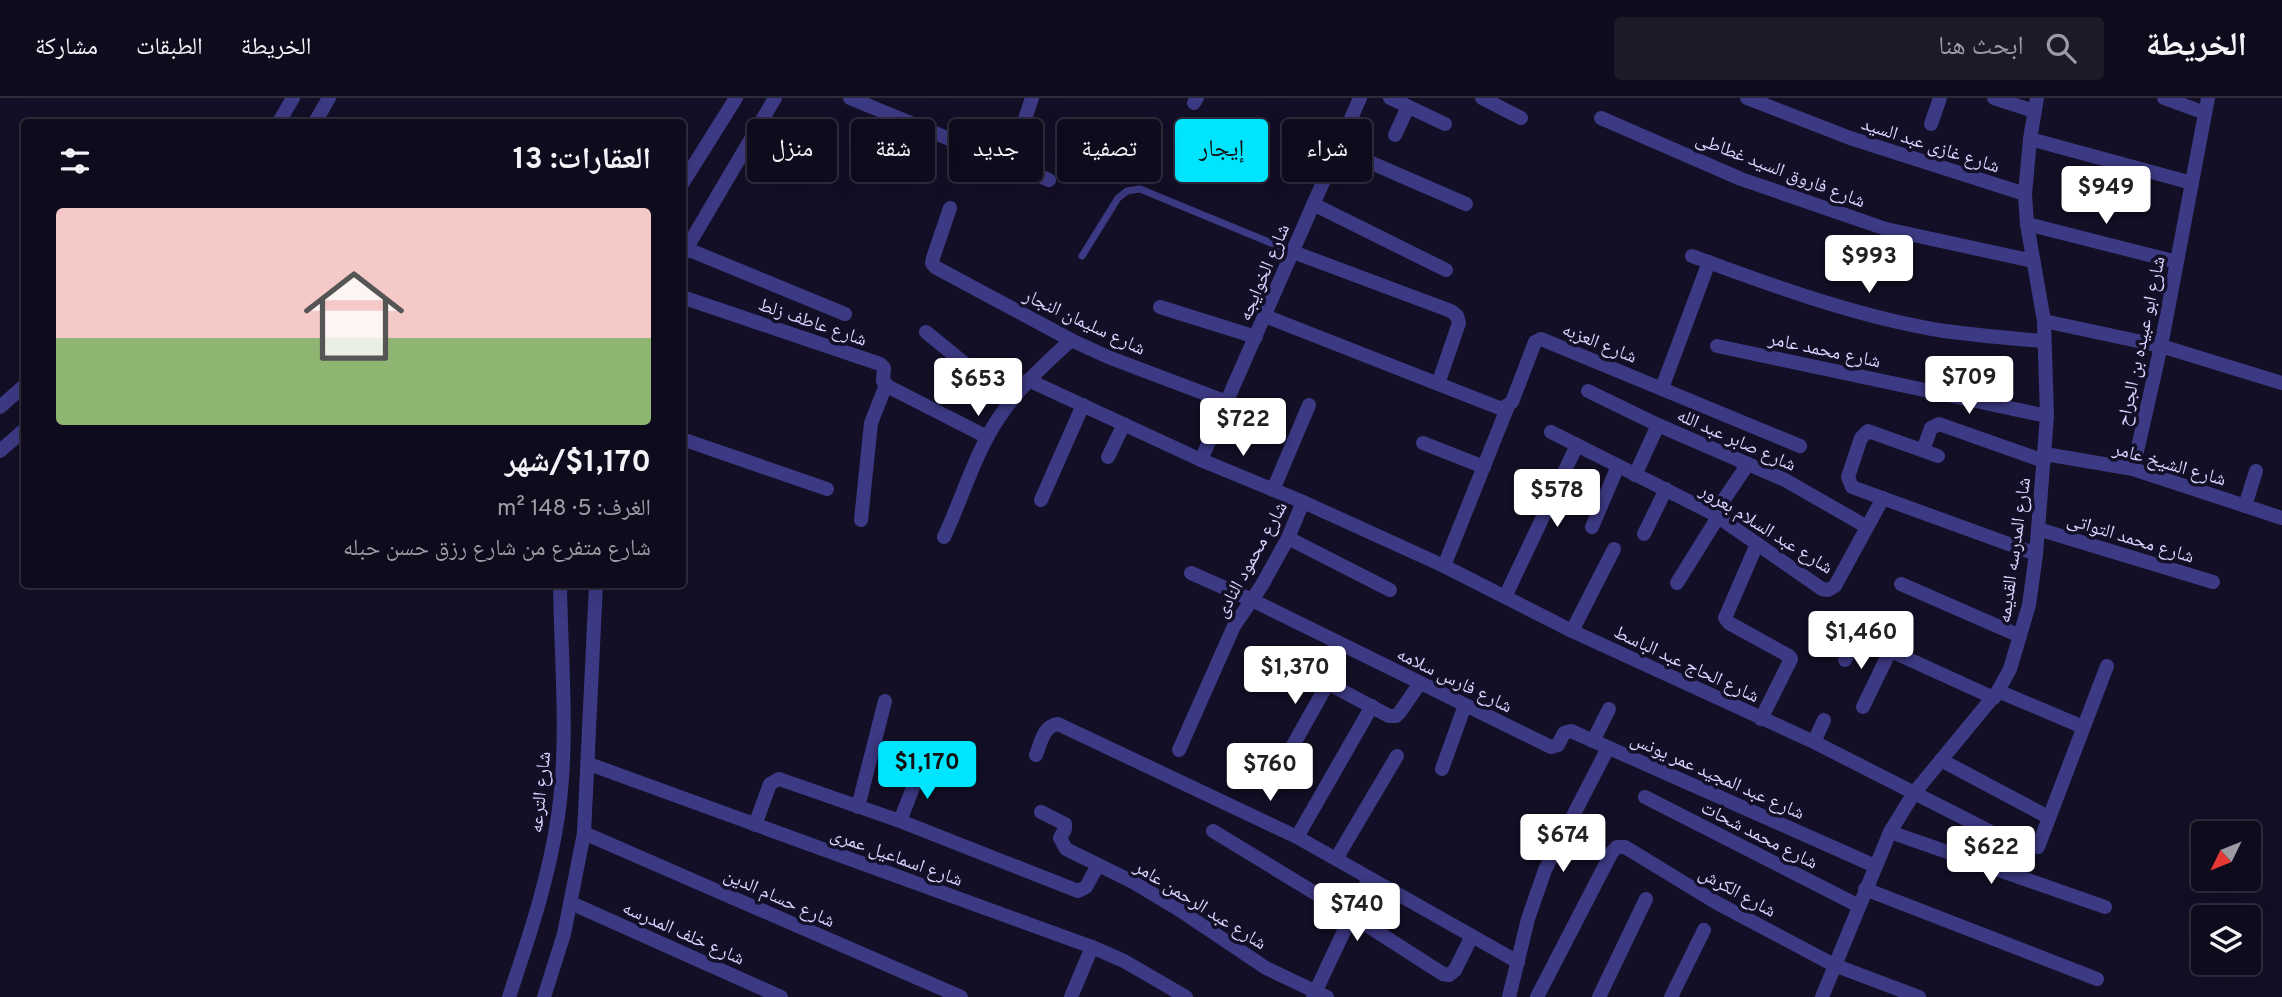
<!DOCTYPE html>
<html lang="ar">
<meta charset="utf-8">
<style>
:root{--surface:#0e0b1c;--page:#1c1929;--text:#f1f3f6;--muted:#9b9ba3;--line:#2e2b3b;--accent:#00e5ff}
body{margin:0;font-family:Overpass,"Noto Naskh Arabic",sans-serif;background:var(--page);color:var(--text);direction:rtl;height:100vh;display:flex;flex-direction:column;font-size:26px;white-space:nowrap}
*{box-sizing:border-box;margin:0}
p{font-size:23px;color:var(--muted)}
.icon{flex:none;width:38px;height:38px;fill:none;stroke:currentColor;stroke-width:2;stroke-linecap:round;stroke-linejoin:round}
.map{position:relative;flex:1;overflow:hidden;direction:ltr}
.side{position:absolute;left:21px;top:21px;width:665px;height:469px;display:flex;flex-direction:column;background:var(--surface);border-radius:7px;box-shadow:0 7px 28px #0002,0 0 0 2px var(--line);direction:rtl}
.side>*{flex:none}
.top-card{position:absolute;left:707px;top:21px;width:665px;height:63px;direction:rtl;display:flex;gap:14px}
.needle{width:46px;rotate:227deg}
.fabs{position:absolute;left:2191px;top:723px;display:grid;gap:14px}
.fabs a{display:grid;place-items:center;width:70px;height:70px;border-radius:7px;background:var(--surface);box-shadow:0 7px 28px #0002,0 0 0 2px var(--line);font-size:35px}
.price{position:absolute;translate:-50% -60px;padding:0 16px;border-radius:7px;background:#fff;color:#222;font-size:23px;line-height:46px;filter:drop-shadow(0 2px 4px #0008)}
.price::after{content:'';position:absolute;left:50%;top:42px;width:21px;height:16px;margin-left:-10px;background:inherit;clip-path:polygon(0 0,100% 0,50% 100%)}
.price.on{background:var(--accent);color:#111}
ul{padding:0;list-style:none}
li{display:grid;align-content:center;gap:14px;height:371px;padding:0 35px}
li span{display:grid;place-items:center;height:217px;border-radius:7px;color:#555}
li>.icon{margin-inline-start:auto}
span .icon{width:126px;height:126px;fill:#fffc;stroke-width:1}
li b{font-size:30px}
h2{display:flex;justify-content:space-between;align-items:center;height:84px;padding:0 35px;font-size:30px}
.tag{padding:0 24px;border-radius:7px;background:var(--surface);box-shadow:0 7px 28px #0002,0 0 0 2px var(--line);font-size:24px;line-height:63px}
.tag.on{background:var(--accent);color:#111}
header{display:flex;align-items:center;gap:42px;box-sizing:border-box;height:98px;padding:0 35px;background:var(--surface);border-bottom:2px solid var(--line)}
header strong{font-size:33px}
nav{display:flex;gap:38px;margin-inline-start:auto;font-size:24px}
.search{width:490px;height:63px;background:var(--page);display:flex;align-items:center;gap:18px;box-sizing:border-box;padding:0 24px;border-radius:7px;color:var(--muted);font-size:26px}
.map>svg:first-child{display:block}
</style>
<header>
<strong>الخريطة</strong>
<div class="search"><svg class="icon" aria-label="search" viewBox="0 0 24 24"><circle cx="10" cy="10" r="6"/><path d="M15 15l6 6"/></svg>ابحث هنا</div>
<nav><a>الخريطة</a><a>الطبقات</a><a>مشاركة</a></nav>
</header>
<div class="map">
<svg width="2282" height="899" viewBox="0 0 2282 899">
<rect width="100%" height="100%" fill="#130f26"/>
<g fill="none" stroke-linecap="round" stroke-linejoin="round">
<path stroke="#3d3a85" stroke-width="7" d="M1082,158L1118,100L1127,93L1140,91L1293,154"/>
<g stroke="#3d3a85" stroke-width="14">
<path d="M850,0L1049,82"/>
<path d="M1390,0L1445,26"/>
<path d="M1482,0L1521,20"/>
<path d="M1747,0L1850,40L2025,96"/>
<path d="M1994,0L2034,13"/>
<path d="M2164,0L2205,15"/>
<path d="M1194,5L1197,0"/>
<path d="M1601,20L1741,81L1886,131L2033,163"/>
<path d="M1025,21L1032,0"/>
<path d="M279,24L293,0"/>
<path d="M315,24L329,0"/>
<path d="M1931,26L1940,0"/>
<path d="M1395,37L1408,9"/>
<path d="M2030,41L2192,85"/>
<path d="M1337,50L1466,106"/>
<path d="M682,86L736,0"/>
<path d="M1313,106L1446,172"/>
<path d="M950,110L933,160L932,165L935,169L1071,242L1108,259L1227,304"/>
<path d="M2027,126L2177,164"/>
<path d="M687,151L845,216"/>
<path d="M1293,154L1451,213L1457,218L1459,225L1438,286"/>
<path d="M682,158L775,0"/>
<path d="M1692,158C1770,187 1850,216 1932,231C1969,237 2006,240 2044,243"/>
<path d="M682,199L880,266L884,270L883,283L889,289L987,339"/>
<path d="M1160,209L1256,239"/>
<path d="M1265,218L1502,311L1512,304L1535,244L1541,241L1800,348"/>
<path d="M2044,223L2161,248L2282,285"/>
<path d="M926,234L1010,303"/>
<path d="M1717,248L2047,318"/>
<path d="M1028,282L1201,362L1303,404L1444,468L1572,533L1814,644L1995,736"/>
<path d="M1662,290L1709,164"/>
<path d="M1588,293L1658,327L1785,382L1867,429"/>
<path d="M0,309L24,288"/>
<path d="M1551,334L1714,416L1822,491L1828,492L1835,488L1883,400"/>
<path d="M682,341L827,391"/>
<path d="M1423,345L1484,369"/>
<path d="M1923,352L1931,330L1939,326L2044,363"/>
<path d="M0,353L24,332"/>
<path d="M2045,356L2133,371L2282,420"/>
<path d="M1938,358L1868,333L1861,340L1848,379L1852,389L2036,456"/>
<path d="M1108,359L1124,326"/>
<path d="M1201,362L1360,0"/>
<path d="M2133,371L2161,248L2208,0"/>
<path d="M1635,377L1658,327"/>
<path d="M1273,392L1309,307"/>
<path d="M1041,402L1083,307"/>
<path d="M2245,408L2256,373"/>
<path d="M1714,416L1748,366"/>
<path d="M861,422L871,325L886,287"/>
<path d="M1592,429L1618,368"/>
<path d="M2038,431L2213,484"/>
<path d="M1644,436L1666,391"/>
<path d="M944,439C962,401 975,355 998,321C1018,290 1045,266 1071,242"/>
<path d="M1288,440L1390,492"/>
<path d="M1757,446L1725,520L1729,525L1789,558L1791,561L1761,621"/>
<path d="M1444,468L1508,308"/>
<path d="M1191,475L1252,502L1551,649L1558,647L1564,635L1571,633L1875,768"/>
<path d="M1677,485L1718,419"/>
<path d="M1901,486L2020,538"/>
<path d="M1505,499L1577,347"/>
<path d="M1827,524L1994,600"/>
<path d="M1572,533L1614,451"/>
<path d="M1845,562L1857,537"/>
<path d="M1290,565L1389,618H1396L1400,614L1420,585"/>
<path d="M1998,593L2083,629"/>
<path d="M1863,609L1890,553"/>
<path d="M1593,643L1609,611"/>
<path d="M1814,644L1824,622"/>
<path d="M1292,649L1328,585"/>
<path d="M1179,652L1234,528L1262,487L1288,440L1303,404"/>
<path d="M1036,657C1041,645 1043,628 1058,626L1297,739L1518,864"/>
<path d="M1941,662L2048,719"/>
<path d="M589,666L1092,849L1124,863L1186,899"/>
<path d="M1442,671L1465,607"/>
<path d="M1645,699L1859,808"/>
<path d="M858,709L885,603"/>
<path d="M1041,714L1065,726V731L1060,740L1066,751L1133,784L1178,811L1266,870L1327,899"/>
<path d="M900,723L921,669"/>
<path d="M755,727L770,686L779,681L900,723L1078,793L1086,789L1098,767"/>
<path d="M1213,733L1351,817L1443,876L1449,877L1455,872L1472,838"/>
<path d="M1890,734L2105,809"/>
<path d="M584,735L961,899"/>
<path d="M1297,739L1372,608"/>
<path d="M2038,749L2107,568"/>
<path d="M1336,761L1397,658"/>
<path d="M1865,791L2097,881"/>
<path d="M571,805L781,899"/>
<path d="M509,899C529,839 549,780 558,718C569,642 561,563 560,486"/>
<path d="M544,899L564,836L584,735L596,486"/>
<path d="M1071,899L1092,849"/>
<path d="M1313,899L1369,780"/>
<path d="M1509,899L1528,821L1545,772L1608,650"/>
<path d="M1537,899L1612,754L1617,749H1625L1717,805L1834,867L1919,899"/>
<path d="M1599,899L1646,801"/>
<path d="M1671,899L1704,832"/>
<path d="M1822,899L1890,734L1914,695L1998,593L2010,571L2029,507L2036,456L2047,318L2044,223L2027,126L2025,96L2030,41L2037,0"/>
</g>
</g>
<g text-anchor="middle" stroke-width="7" stroke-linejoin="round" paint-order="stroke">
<g font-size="19" fill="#d9d4ff" stroke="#130f26">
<text transform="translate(1931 46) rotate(18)" y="7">شارع غازى عبد السيد</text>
<text transform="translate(1781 71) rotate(21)" y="7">شارع فاروق السيد غطاطى</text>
<text transform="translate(1263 174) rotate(-67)" y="7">شارع الخوايجه</text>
<text transform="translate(813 223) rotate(19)" y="7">شارع عاطف زلط</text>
<text transform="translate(1085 223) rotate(25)" y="7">شارع سليمان النجار</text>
<text transform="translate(2140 243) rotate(-78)" y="7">شارع ابو عبيده بن الجراح</text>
<text transform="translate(1600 244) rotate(22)" y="7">شارع العزبه</text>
<text transform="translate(1825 251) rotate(12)" y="7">شارع محمد عامر</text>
<text transform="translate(1737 341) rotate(24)" y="7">شارع صابر عبد الله</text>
<text transform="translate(2170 365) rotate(16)" y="7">شارع الشيخ عامر</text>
<text transform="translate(1767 430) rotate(32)" y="7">شارع عبد السلام بعرور</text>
<text transform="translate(2131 439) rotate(17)" y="7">شارع محمد التواتى</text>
<text transform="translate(2013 452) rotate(-82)" y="7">شارع المدرسه القديمه</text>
<text transform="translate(1250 461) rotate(-61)" y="7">شارع محمود النادى</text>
<text transform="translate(1687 565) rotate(25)" y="7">شارع الحاج عبد الباسط</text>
<text transform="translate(1455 581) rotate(26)" y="7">شارع فارس سلامه</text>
<text transform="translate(1718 677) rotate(24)" y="7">شارع عبد المجيد عمر يونس</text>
<text transform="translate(539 694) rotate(-84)" y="7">شارع الترعه</text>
<text transform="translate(1760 736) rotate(27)" y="7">شارع محمد شحات</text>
<text transform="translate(897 758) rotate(20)" y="7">شارع اسماعيل عمرى</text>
<text transform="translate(1738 793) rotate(29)" y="7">شارع الكرش</text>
<text transform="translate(780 799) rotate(24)" y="7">شارع حسام الدين</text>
<text transform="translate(1201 806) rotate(32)" y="7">شارع عبد الرحمن عامر</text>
<text transform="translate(684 834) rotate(24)" y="7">شارع خلف المدرسه</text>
</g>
</g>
</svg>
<div class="fabs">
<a><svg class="needle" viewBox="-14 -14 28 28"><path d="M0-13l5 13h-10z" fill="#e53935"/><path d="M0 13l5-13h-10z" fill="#9b9ba3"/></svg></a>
<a><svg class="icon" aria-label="layers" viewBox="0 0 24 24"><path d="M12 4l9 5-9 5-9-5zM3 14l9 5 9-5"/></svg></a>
</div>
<b class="price" style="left:2106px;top:128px">$949</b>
<b class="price" style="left:1869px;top:197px">$993</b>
<b class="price" style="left:1969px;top:318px">$709</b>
<b class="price" style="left:978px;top:320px">$653</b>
<b class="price" style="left:1243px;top:360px">$722</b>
<b class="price" style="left:1557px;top:431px">$578</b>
<b class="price" style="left:1861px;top:573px">$1,460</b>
<b class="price" style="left:1295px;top:608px">$1,370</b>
<b class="price on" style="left:927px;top:703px">$1,170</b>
<b class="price" style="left:1270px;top:705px">$760</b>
<b class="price" style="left:1563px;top:776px">$674</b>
<b class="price" style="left:1991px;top:788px">$622</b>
<b class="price" style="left:1357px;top:845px">$740</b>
<div class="top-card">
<a class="tag">شراء</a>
<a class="tag on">إيجار</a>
<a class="tag">تصفية</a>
<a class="tag">جديد</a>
<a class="tag">شقة</a>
<a class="tag">منزل</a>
</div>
<section class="side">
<h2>العقارات: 13<svg class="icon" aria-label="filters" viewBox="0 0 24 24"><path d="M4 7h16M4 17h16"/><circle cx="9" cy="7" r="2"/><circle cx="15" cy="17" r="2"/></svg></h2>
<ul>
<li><span style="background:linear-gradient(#f6c9c9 60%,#8fb573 0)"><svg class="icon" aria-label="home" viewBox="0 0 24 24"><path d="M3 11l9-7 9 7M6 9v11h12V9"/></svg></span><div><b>$1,170/شهر</b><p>الغرف: 5 · 148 m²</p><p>شارع متفرع من شارع رزق حسن حبله</p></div></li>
</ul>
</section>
</div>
